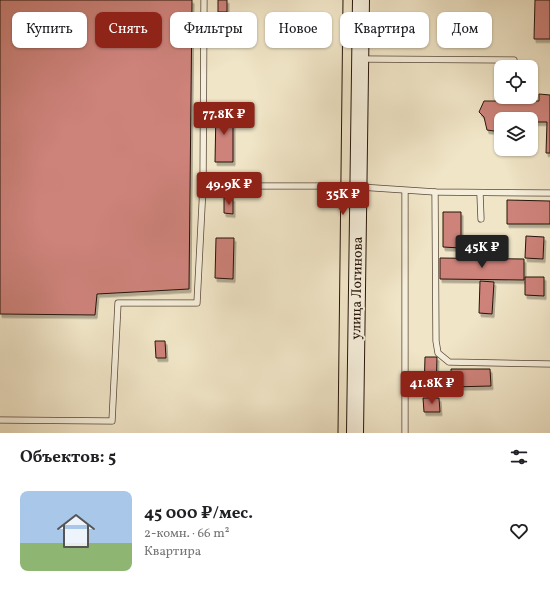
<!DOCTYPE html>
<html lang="ru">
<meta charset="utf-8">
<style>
:root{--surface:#fff;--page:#f2f2f2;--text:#202124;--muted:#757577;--accent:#8f2418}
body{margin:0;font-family:Vollkorn,serif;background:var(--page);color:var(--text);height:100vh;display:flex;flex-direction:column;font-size:15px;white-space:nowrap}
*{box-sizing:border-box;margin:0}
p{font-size:13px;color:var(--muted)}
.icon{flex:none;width:22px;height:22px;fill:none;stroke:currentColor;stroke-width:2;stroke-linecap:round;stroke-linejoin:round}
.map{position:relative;height:433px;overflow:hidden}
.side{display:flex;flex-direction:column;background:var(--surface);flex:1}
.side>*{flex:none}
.hud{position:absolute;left:12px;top:12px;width:526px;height:36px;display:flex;gap:8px}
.fabs{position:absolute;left:494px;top:60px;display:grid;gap:8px}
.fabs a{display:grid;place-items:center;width:44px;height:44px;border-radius:8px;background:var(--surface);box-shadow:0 1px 3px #0004;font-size:20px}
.price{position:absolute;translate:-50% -34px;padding:0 9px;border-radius:4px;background:var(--accent);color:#fff;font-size:13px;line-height:26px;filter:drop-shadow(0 1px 2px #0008)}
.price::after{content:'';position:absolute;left:50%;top:24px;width:12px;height:9px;margin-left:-6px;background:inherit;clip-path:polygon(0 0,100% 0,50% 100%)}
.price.current{background:#222;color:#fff}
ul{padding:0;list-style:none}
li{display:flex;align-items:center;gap:12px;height:100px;padding:0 20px}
li span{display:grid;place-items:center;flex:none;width:112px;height:80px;border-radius:8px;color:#555}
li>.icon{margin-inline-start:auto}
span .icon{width:48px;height:48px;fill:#fffc;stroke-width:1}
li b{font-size:17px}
h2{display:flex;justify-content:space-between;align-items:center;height:48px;padding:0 20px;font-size:17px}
.chip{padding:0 14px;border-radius:8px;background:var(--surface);box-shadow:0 1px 3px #0004;font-size:14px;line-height:36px}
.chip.current{background:var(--accent);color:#fff}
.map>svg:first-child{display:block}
</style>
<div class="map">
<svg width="550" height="433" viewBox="0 0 550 433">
<defs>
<filter id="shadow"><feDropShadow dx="2" dy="3.5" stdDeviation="0" flood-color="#0004"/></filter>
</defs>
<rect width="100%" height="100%" fill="#f0e5c7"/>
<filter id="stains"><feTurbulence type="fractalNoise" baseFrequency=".005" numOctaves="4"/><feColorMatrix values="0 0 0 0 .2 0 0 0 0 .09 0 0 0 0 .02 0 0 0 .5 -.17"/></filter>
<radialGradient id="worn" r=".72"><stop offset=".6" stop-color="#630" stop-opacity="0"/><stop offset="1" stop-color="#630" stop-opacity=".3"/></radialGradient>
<g fill="#cd827a" stroke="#26140a" filter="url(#shadow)">
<path d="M0,0H192L189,289L97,294L95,315L0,314Z"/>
<rect x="218" y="0" width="9" height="12"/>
<path d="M535,0H550V39H534Z"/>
<path d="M539,94L550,95V153H546L547,122H531V119H501V132L487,130L484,117L479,112L484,101H539Z"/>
<path d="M216,110L233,111V162H215Z"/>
<path d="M224,198H233V214L224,213Z"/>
<path d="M507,200L550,201V224H507Z"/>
<path d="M443,212H461V248L443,247Z"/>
<path d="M526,236L544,237L543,259L525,258Z"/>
<path d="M216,238H234L233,279L215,278Z"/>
<path d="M440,258L524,259V280L440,279Z"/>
<path d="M525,277H544V296L525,295Z"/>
<path d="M480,281L494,282L492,314L479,313Z"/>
<path d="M155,341H165L166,358H156Z"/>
<path d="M425,357H437L436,393H424Z"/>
<path d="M451,369H490L491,386L451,387Z"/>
<path d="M423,398H439L440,412H424Z"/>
</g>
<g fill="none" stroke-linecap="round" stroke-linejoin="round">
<defs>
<g id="lane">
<path d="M361,59L514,60"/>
<path d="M203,186H345L435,192L550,193"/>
<path d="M435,192L436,341L438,353L449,362L550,364"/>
<path d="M480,194L481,219"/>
<path d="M0,420L112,421L118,303H197L203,186L204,0"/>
<path d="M405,433V191"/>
</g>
<path id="secondary" d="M355,433L361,0"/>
</defs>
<use href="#lane" stroke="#584839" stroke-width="7"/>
<use href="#secondary" stroke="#26140a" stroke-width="18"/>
<use href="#lane" stroke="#f5eedb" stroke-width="5.5"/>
<use href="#secondary" stroke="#f5eedb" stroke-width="16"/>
<path stroke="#26140a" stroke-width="1" d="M338,433L343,0"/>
</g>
<g text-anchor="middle" stroke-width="4" stroke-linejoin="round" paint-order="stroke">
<g font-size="14" fill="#26140a" stroke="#f5eedb">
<text transform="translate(356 288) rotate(-89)" y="5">улица Логинова</text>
</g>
</g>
<rect width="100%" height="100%" filter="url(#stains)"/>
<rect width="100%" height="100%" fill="url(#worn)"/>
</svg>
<div class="fabs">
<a><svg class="icon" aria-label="locate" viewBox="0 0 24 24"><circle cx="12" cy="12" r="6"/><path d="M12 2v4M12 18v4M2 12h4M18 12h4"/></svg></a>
<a><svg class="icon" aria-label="layers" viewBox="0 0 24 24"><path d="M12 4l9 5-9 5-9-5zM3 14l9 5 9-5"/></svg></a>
</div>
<b class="price" style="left:224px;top:136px">77.8K ₽</b>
<b class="price" style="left:229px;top:206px">49.9K ₽</b>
<b class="price" style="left:343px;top:216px">35K ₽</b>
<b class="price current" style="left:482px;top:269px">45K ₽</b>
<b class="price" style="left:432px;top:405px">41.8K ₽</b>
<div class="hud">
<a class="chip">Купить</a>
<a class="chip current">Снять</a>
<a class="chip">Фильтры</a>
<a class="chip">Новое</a>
<a class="chip">Квартира</a>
<a class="chip">Дом</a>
</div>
</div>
<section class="side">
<h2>Объектов: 5<svg class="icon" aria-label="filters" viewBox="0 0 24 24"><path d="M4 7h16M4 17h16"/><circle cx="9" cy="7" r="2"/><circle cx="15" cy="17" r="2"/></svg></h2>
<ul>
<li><span style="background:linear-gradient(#a9c7e8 65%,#8fb573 0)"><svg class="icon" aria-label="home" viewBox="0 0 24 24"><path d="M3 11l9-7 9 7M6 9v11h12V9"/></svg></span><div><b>45 000 ₽/мес.</b><p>2-комн. · 66 m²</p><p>Квартира</p></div><svg class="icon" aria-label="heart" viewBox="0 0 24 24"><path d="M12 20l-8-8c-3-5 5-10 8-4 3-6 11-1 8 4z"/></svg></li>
</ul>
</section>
